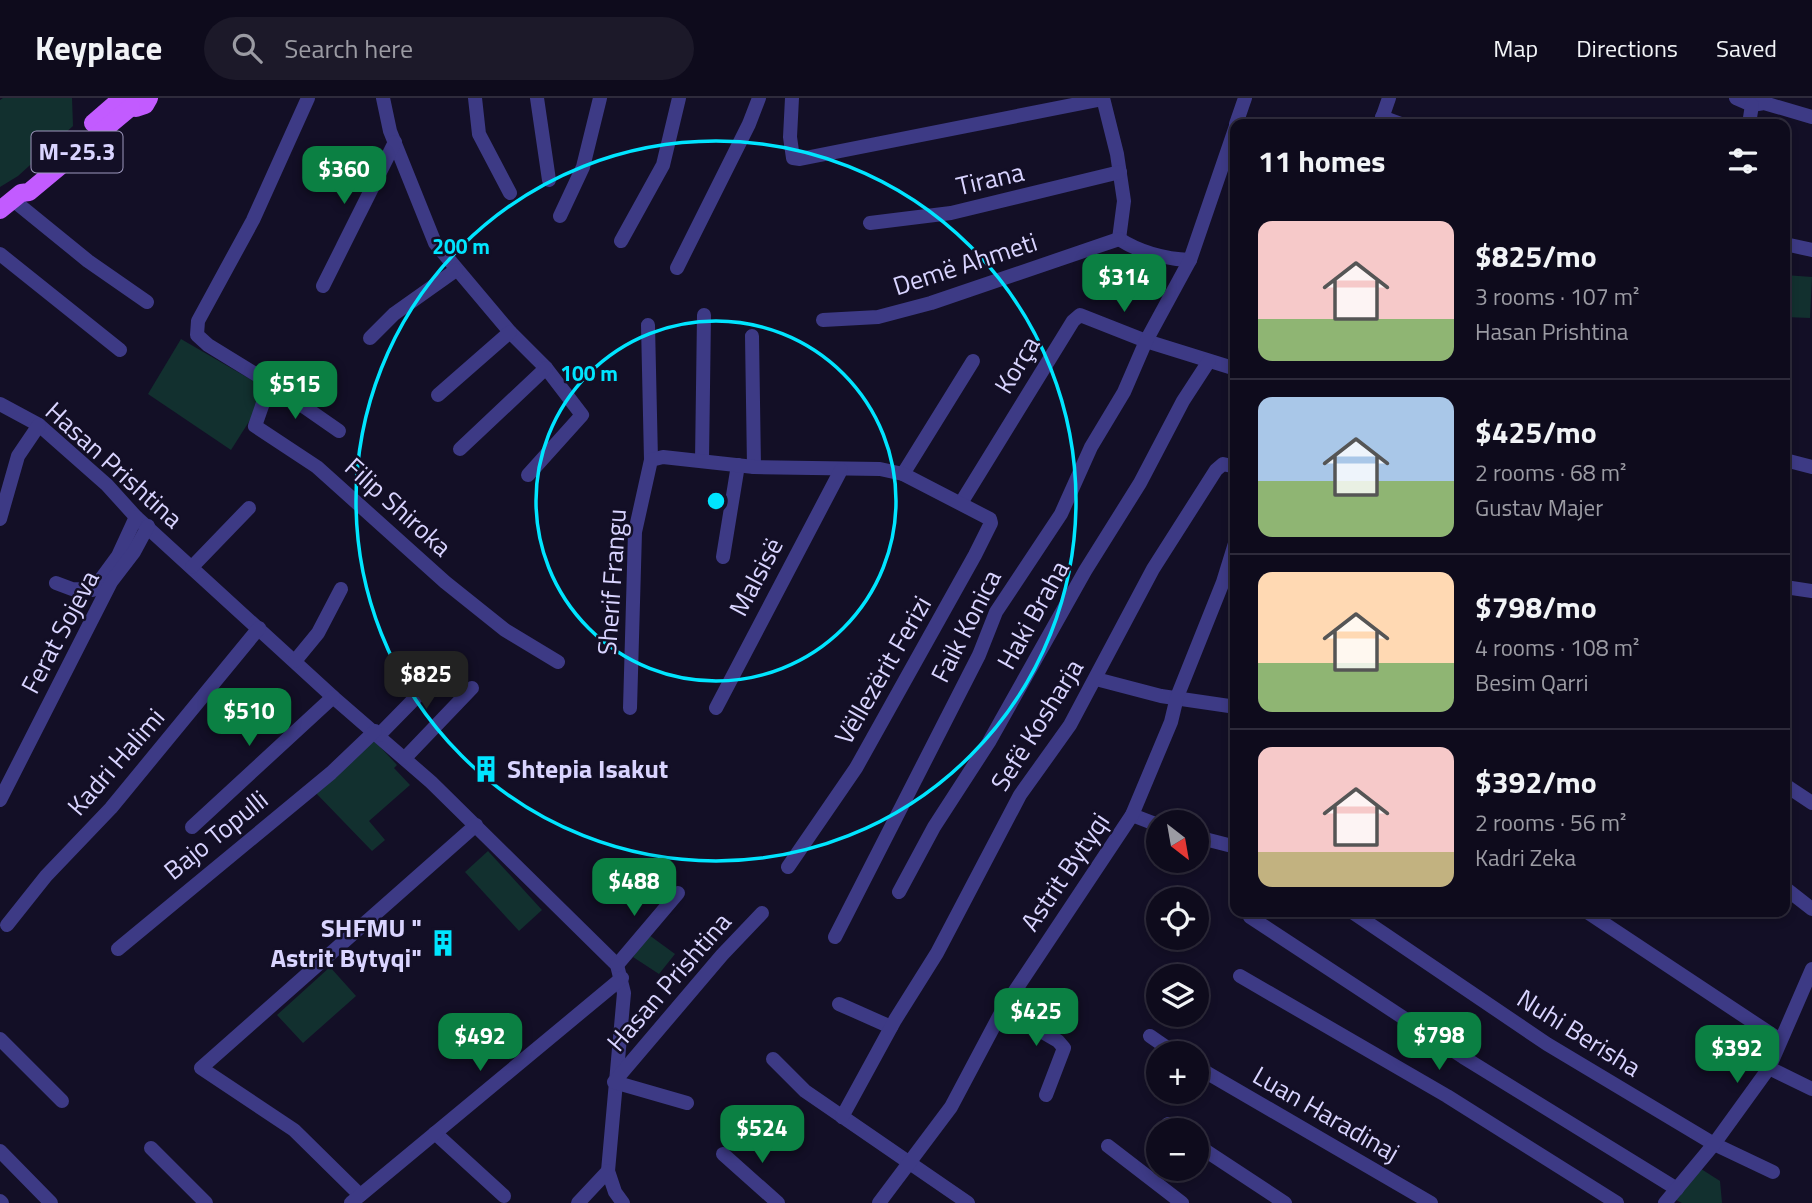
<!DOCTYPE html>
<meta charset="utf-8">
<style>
:root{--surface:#0e0b1c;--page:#1c1929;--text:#f1f3f6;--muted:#9b9ba3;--line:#2e2b3b;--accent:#0b8043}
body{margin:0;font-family:"Titillium Web",sans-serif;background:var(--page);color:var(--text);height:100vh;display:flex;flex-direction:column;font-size:26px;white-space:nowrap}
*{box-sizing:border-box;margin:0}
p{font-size:23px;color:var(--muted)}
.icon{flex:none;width:38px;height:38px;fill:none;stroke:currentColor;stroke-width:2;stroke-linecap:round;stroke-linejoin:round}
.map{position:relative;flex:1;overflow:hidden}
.sheet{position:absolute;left:1230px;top:21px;width:560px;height:798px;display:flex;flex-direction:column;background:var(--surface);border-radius:14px;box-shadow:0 4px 10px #0003,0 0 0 2px var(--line)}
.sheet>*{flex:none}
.needle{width:46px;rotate:149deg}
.controls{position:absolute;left:1146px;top:712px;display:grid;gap:14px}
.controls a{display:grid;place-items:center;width:63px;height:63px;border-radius:50%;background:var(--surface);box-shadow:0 4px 10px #0003,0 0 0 2px var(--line);font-size:35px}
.price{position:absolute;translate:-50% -60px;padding:0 16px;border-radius:14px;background:var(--accent);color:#fff;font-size:23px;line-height:46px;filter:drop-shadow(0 2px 4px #0008)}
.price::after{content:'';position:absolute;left:50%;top:42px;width:21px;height:16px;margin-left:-10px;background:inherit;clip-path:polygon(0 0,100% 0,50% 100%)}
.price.current{background:#222;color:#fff}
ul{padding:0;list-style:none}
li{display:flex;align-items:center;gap:21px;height:175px;padding:0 28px}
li+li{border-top:2px solid var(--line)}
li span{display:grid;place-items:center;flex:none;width:196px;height:140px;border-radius:14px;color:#555}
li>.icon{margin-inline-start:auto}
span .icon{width:84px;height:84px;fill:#fffc;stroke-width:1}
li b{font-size:30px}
h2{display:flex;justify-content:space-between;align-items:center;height:84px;padding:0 28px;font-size:30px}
header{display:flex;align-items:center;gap:42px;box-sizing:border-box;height:98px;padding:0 35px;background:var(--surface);border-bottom:2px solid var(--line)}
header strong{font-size:33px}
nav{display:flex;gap:38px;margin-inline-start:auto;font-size:24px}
.search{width:490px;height:63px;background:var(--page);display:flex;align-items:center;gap:18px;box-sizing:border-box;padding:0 24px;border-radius:38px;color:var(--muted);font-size:26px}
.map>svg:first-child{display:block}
</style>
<header>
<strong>Keyplace</strong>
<div class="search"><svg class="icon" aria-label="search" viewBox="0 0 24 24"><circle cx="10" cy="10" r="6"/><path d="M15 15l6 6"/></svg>Search here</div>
<nav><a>Map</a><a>Directions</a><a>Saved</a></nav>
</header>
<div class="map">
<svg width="1812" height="1105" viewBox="0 0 1812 1105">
<rect width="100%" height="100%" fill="#130f26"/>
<g fill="#12302f">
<path d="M3,0H72L73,28L18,78L0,89V2Z"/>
<path d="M1785,177L1812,179L1810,220L1785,219Z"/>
<path d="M181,241L269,292L231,352L148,296Z"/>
<path d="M371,639L397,667L394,670L410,687L369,723L385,742L372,753L313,692Z"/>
<path d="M488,753L542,812L519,833L465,774Z"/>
<path d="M649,837L675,856L659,876L633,859Z"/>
<path d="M330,869L356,898L303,945L277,917Z"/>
<path d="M1698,1069L1720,1083L1722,1105H1682L1676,1102Z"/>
</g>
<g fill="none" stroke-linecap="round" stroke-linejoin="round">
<g stroke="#3d3a85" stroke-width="14">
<path d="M308,0L253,122L198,223L197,237L208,247L270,285L255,328L317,369L445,484L505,532L558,564"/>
<path d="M383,0L390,33L435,145L510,234L546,270L582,317L528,377"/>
<path d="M475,0L479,36L510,95"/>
<path d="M537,0L549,82"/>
<path d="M792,0L790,39L793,60L800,61L1103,1"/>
<path d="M1103,0L1117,56L1124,103L1119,141"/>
<path d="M1736,0L1752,7L1764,5L1812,19"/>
<path d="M1382,19L1401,26"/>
<path d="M1236,26L1245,0"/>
<path d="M1380,26L1389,0"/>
<path d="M1749,26L1752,7"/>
<path d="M13,102L88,163L147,204"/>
<path d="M560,118L583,69L600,0"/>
<path d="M870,125L951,115L1120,74"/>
<path d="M1119,141C1141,155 1163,161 1190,162"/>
<path d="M621,143L663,67L679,0"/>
<path d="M1785,146L1812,152"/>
<path d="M0,156L120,252"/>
<path d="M677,170L749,26L759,0"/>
<path d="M323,188L395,44"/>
<path d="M823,222L878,219L931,205L1119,141"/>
<path d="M648,227L651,362"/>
<path d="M752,238L754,369"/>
<path d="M370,240L394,216L456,172"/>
<path d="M270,285L339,333"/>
<path d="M438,297L510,234"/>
<path d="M0,306L39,327L107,387L136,419L333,599L431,684L617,867L624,895L608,1073L615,1094L623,1105"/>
<path d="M460,351L546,270"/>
<path d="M702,362L704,217"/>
<path d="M1785,362L1812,369"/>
<path d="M903,376L973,263"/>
<path d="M961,405L1073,223L1080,217L1146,243L1236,271"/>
<path d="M0,421L18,358L39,327"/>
<path d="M723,459L738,367"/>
<path d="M192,469L249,410"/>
<path d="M56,485L72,491L93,492L118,458L136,419"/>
<path d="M1785,489L1812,493"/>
<path d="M295,563L318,535L341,491"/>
<path d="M1096,581L1161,598L1236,609"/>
<path d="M630,610L635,434L651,362L663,359L754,369L880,371L903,376L990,421L991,425L975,457L856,670L788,769"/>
<path d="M716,610L841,372"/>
<path d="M379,637L428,587"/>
<path d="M405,660L472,590"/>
<path d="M1785,687L1812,705"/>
<path d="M0,702L111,484L134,454L148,428"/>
<path d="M1132,717L1158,727"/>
<path d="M192,729L333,599"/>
<path d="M1197,739L1236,749"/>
<path d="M1785,790L1812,811"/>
<path d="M899,794L934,729L989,644L1085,473L1140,385L1183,303L1209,263"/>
<path d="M1248,814L1250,819L1463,959L1677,1091"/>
<path d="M1352,814L1547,946L1714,1046L1773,1074"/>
<path d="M1587,814L1780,942"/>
<path d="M7,827L46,778L111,710L259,530"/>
<path d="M835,839L979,557L996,514L1061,416L1091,349L1124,294L1146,243L1190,162L1236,28"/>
<path d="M118,851L331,675L375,633"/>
<path d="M617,867L678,795"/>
<path d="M1240,878L1447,998L1617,1105"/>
<path d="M839,906L891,929"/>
<path d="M1003,911L1058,943L1064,950L1046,997"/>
<path d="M1150,938L1176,956"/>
<path d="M0,941L62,1003"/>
<path d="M773,961L805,993L968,1105"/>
<path d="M1197,969L1431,1105"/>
<path d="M1769,970L1812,991"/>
<path d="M687,1005L614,984L722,857L762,815"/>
<path d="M842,1019L895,922L937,855L1020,697L1070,627L1153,471L1216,372L1223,366L1236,369"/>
<path d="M1168,1026L1177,1032"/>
<path d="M435,1035L504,1098"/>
<path d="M1197,1047L1285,1105"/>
<path d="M1108,1048L1182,1105"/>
<path d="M151,1050L206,1105"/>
<path d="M0,1053L51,1105"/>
<path d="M723,1056L778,1105"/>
<path d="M360,1097L294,1032L201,970L476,727"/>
<path d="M0,1103L2,1105"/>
<path d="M351,1105L622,880"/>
<path d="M578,1105L608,1073"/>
<path d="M879,1105L951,1009L1003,911L1132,717L1171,624L1177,599L1223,484L1236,442"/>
<path d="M1665,1105L1714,1046L1769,970L1812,871"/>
</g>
<g stroke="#c25bff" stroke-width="18">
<path d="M123,3L136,10L145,7L149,0"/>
<path d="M93,25L122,0"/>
<path d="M0,112L21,95L29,94L131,9"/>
</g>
</g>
<g fill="none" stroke="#00e5ff" stroke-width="3.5">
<circle cx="716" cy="403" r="180"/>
<circle cx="716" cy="403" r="360"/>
</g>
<defs>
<symbol id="building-bare" viewBox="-9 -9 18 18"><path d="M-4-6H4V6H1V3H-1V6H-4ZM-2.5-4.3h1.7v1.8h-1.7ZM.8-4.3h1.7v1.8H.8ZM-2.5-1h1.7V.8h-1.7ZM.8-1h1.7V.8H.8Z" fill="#00e5ff" stroke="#130f26" stroke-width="2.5" paint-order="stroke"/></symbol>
</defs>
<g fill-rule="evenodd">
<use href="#building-bare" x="467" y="652" width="38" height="38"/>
<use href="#building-bare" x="424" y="826" width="38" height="38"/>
</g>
<g text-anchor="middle" stroke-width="5" stroke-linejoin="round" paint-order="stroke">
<rect fill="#130f26" stroke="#9e99be" stroke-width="2" x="31.5" y="33.5" width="91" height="41" rx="5"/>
<g font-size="24" font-weight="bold" fill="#d9d4ff">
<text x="77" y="62">M-25.3</text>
</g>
<g font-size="26" fill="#d9d4ff" stroke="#130f26">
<text transform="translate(990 81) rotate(-13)" y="9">Tirana</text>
<text transform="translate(965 166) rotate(-18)" y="9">Demë Ahmeti</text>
<text transform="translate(1017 267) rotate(-59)" y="9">Korça</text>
<text transform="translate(114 367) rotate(42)" y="9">Hasan Prishtina</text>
<text transform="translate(398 409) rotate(42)" y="9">Filip Shiroka</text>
<text transform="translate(756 479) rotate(-62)" y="9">Malsisë</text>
<text transform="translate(612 484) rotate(-86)" y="9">Sherif Frangu</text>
<text transform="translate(1033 517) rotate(-61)" y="9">Haki Braha</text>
<text transform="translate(966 528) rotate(-63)" y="9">Faik Konica</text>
<text transform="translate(60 534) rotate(-62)" y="9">Ferat Sojeva</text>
<text transform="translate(883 572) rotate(-60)" y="9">Vëllezërit Ferizi</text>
<text transform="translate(1037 627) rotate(-58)" y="9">Sefë Kosharja</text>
<text transform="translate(116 664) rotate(-49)" y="9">Kadri Halimi</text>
<text transform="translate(216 737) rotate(-39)" y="9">Bajo Topulli</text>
<text transform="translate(1065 774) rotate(-56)" y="9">Astrit Bytyqi</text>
<text transform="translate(669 884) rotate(-49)" y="9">Hasan Prishtina</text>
<text transform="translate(1579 935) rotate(32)" y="9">Nuhi Berisha</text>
<text transform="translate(1326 1016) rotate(30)" y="9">Luan Haradinaj</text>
</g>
<g font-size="26" font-weight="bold" fill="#d9d4ff" stroke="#130f26" text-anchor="start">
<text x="507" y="680">Shtepia Isakut</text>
<text x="422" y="839" text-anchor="end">SHFMU "<tspan x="422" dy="30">Astrit Bytyqi"</tspan></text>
</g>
</g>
<circle cx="716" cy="403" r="10" fill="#00e5ff" stroke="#130f26" stroke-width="3.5"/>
<g font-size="21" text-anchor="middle" font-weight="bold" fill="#00e5ff" stroke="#130f26" stroke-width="5" stroke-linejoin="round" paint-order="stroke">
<text x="461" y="156">200 m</text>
<text x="589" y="283">100 m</text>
</g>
</svg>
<div class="controls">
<a><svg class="needle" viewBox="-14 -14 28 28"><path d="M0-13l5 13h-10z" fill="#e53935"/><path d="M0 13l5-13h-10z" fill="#9b9ba3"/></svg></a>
<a><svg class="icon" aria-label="locate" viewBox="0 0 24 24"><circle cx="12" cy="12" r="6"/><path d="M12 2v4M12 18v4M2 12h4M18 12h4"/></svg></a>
<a><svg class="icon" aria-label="layers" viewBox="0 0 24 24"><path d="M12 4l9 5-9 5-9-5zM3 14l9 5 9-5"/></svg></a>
<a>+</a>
<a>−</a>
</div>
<b class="price" style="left:344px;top:108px">$360</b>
<b class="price" style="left:1124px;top:216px">$314</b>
<b class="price" style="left:295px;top:323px">$515</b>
<b class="price current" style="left:426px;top:613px">$825</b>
<b class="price" style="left:249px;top:650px">$510</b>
<b class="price" style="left:634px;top:820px">$488</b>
<b class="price" style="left:1036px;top:950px">$425</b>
<b class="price" style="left:1439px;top:974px">$798</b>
<b class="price" style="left:480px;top:975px">$492</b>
<b class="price" style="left:1737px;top:987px">$392</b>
<b class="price" style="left:762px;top:1067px">$524</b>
<section class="sheet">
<h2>11 homes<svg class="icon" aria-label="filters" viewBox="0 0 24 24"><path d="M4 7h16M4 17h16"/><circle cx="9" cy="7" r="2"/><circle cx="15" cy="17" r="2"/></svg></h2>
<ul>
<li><span style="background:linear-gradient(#f6c9c9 70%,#8fb573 0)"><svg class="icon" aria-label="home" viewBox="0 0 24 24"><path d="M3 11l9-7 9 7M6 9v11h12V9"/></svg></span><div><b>$825/mo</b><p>3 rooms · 107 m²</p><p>Hasan Prishtina</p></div></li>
<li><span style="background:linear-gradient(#a9c7e8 60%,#8fb573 0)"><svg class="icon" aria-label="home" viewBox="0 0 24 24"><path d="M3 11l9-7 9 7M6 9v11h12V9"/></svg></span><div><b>$425/mo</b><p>2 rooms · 68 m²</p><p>Gustav Majer</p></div></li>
<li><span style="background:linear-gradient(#ffd9b3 65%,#8fb573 0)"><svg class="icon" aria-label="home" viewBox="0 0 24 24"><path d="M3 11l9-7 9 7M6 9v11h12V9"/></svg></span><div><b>$798/mo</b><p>4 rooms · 108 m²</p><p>Besim Qarri</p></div></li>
<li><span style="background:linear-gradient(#f6c9c9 75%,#c2b280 0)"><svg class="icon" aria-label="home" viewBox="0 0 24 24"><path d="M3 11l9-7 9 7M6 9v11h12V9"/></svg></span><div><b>$392/mo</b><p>2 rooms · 56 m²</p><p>Kadri Zeka</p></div></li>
</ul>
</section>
</div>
